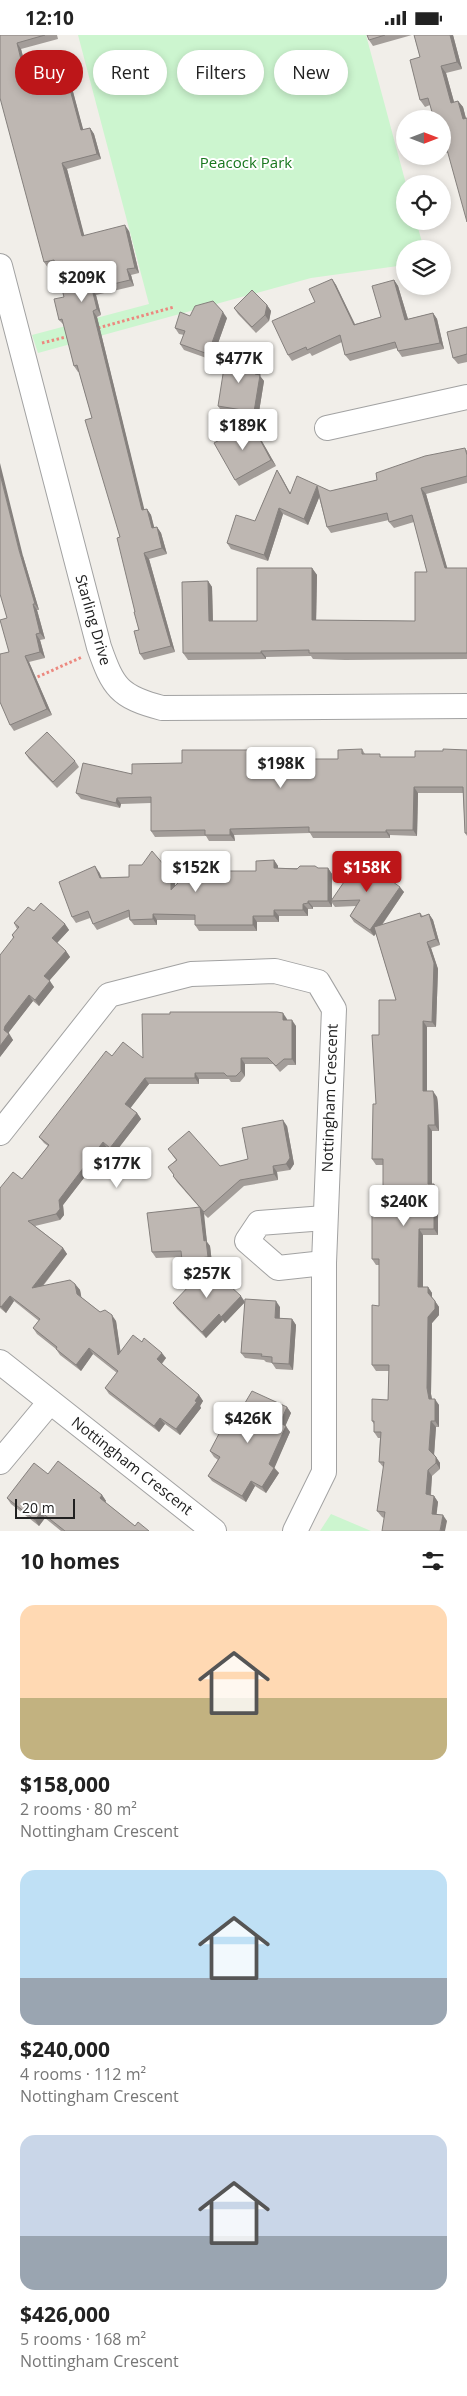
<!DOCTYPE html>
<meta charset="utf-8">
<style>
:root{--surface:#fff;--page:#f6f6f6;--text:#222;--muted:#767676;--accent:#bd1619}
body{margin:0;font-family:"Open Sans",sans-serif;background:var(--page);color:var(--text);height:100vh;display:flex;flex-direction:column;font-size:19px;white-space:nowrap}
*{box-sizing:border-box;margin:0}
p{font-size:16px;color:var(--muted)}
.icon{flex:none;width:28px;height:28px;fill:none;stroke:currentColor;stroke-width:2;stroke-linecap:round;stroke-linejoin:round}
.map{position:relative;height:1496px;overflow:hidden}
.drawer{display:flex;flex-direction:column;background:var(--surface);flex:1}
.drawer>*{flex:none}
.hud{position:absolute;left:15px;top:15px;width:438px;height:45px;display:flex;gap:10px}
.needle{width:32px;rotate:90deg}
.fabs{position:absolute;left:396px;top:75px;display:grid;gap:10px}
.fabs a{display:grid;place-items:center;width:55px;height:55px;border-radius:50%;background:var(--surface);box-shadow:0 2px 8px #0003;font-size:25px}
.scale{position:absolute;left:15px;bottom:12px;width:60px;box-sizing:border-box;padding-left:5px;border:2px solid #212121;border-top:0;font-size:14px;line-height:18px;white-space:nowrap;color:#212121;-webkit-text-stroke:4px #fff;paint-order:stroke}
.price{position:absolute;translate:-50% -42px;padding:0 11px;border-radius:5px;background:#fff;color:#222;font-size:16px;line-height:32px;filter:drop-shadow(0 1px 2px #0008)}
.price::after{content:'';position:absolute;left:50%;top:30px;width:15px;height:11px;margin-left:-8px;background:inherit;clip-path:polygon(0 0,100% 0,50% 100%)}
.price.current{background:var(--accent);color:#fff}
ul{padding:0;list-style:none}
li{display:grid;align-content:center;gap:10px;height:265px;padding:0 20px}
li span{display:grid;place-items:center;height:155px;border-radius:15px;color:#555}
li>.icon{margin-inline-start:auto}
span .icon{width:90px;height:90px;fill:#fffc;stroke-width:1}
li b{font-size:21px}
h2{display:flex;justify-content:space-between;align-items:center;height:60px;padding:0 20px;font-size:21px}
.chip{padding:0 18px;border-radius:22px;background:var(--surface);box-shadow:0 2px 8px #0003;font-size:18px;line-height:45px}
.chip.current{background:var(--accent);color:#fff}
.status{display:flex;justify-content:space-between;align-items:center;height:35px;padding:0 25px;background:var(--surface);direction:ltr}
.status svg{height:14px;fill:currentColor}
.map>svg:first-child{display:block}
</style>
<div class="status"><b>12:10</b><svg viewBox="0 0 49 12"><path d="M0 12V9h3v3zM5 12V6h3v6zM10 12V3h3v9zM15 12V0h3v12zM26 1h20v11H26zM47 4h2v5h-2z"/></svg></div>
<div class="map">
<svg width="467" height="1496" viewBox="0 0 467 1496">
<rect width="100%" height="100%" fill="#f1eee9"/>
<g fill="#ccf5cf">
<path d="M78,0H366L406,149L405,186H416L424,214H405V230L311,243L38,318L32,300L149,269Z"/>
<path d="M331,1479L371,1496H320Z"/>
</g>
<g fill="none" stroke-linecap="round" stroke-linejoin="round">
<defs>
<g id="minor">
<path d="M0,231L99,612C113,652 119,662 162,673L467,671"/>
<path d="M327,393L467,362"/>
<path d="M0,1098L109,960L191,939L275,936L318,947L334,974L324,1228V1437L295,1496"/>
<path d="M324,1228L278,1233L247,1206L259,1188L325,1183"/>
<path d="M0,1327L214,1496"/>
<path d="M0,1427L50,1367"/>
</g>
</defs>
<use href="#minor" stroke="#a2a2a2" stroke-width="26"/>
<g stroke="#ec887f" stroke-width="3" stroke-dasharray="2.5 2.5" stroke-linecap="butt">
<path d="M98,293L174,272"/>
<path d="M42,308L70,301"/>
<path d="M33,644L82,622"/>
</g>
<use href="#minor" stroke="#fff" stroke-width="24"/>
</g>
<g fill="#a39d99">
<path d="M0,0H57L58,4L21,14L32,57L68,47L72,53L83,95L90,93L94,99L101,124L67,134L84,201L129,196L139,238L131,240L134,251L96,260L101,280L97,282L144,475L147,474L151,480L154,493L157,492L161,498L167,519L149,524L175,617L144,625L140,619L139,595L120,502L92,383L79,337H78L74,331L64,290L59,285L64,262L56,231L48,233L44,227Z"/>
<path d="M367,0H412L373,11L369,5Z"/>
<path d="M414,0H453L462,34L446,38L454,67L458,66L463,72L466,84L448,118H446L442,113V84L430,70L425,72L420,65V22Z"/>
<path d="M332,244L336,250L355,289L381,282L394,245L398,251L408,284L433,278L437,284L444,314L402,322L398,316L397,313L350,326L345,320L342,307L312,321L310,318L292,326L288,320L315,267Z"/>
<path d="M267,270L271,276L269,286L256,298L238,279L234,273Z"/>
<path d="M190,281L227,283L212,325L184,315L180,309L184,300L179,299L175,293Z"/>
<path d="M467,292V327L458,329L453,323Z"/>
<path d="M258,325L262,331L260,341L264,346L258,383L222,377L218,371Z"/>
<path d="M255,394L276,431L239,451L235,445Z"/>
<path d="M467,415V448L426,459L447,533H467V624L345,625L313,624L311,621L266,622V624L188,625L183,618L208,546L212,552L213,586H257L312,533L317,540L316,585L415,586L427,537L414,487L394,493L389,487V485L331,498L327,492L319,462L308,490L283,479L268,526L231,514L227,508L255,486L277,435L290,458L330,456L377,445Z"/>
<path d="M23,521L39,575H37L45,604L40,605L45,623L29,627L52,680L14,696L10,690L9,617L7,583Z"/>
<path d="M362,714L365,719L381,722H415L443,716L467,715V801L465,798L463,758H418L417,801L390,800V803H313L310,798L234,800L235,806H209L206,801L155,802L151,796V768L121,769L120,773L81,764L76,758L132,739L182,728L311,721V724H338Z"/>
<path d="M25,718L75,726L79,732L57,753L29,724Z"/>
<path d="M274,825L278,831V833H328L332,839V864L379,834L384,840L404,857L382,890L420,878L423,881L429,879L433,885L440,910L431,913L438,934L436,992H427V1056L437,1062L438,1069L439,1096H432V1149L438,1155V1200H423V1252H428L432,1258V1262L439,1272V1280L432,1288L431,1359L432,1364L439,1370V1392H436L434,1419L440,1428V1434L432,1441L431,1460L434,1461L438,1467L436,1479L447,1486L384,1483L382,1482L377,1476L384,1433L379,1427L380,1403H378L374,1397V1389L372,1386L388,1365L389,1336H376L372,1330L379,1271V1230H376L372,1224L383,1169V1130H376L372,1124L376,1069L379,1000L396,965L376,899L374,901L354,887L350,881L356,871L335,872L332,868V872H313V874H308V881H279V887H257V896H199L195,890V885H157V890H134L130,885L129,882L97,895L93,889L90,883L76,888L72,882L99,837L102,843L129,842L164,830L175,836V851L214,832L218,836H256Z"/>
<path d="M34,876L65,889L69,895L57,908L66,916L70,922L49,946L54,952L39,971L33,966L9,997V998L13,1005L0,1022L13,903L12,900L17,894L14,888Z"/>
<path d="M287,984V985L296,991V1030H288L280,1037L273,1029H245V1041L240,1047H231L229,1044H199V1049H149L130,1073L137,1078L141,1084L114,1119L107,1113L63,1170L64,1180L60,1185L35,1191L63,1213L67,1219L43,1251L75,1249L80,1255L81,1262L100,1277L116,1286L120,1316L142,1307L166,1323L162,1329L199,1360L203,1366L200,1371L201,1373L180,1400L165,1389L159,1397L109,1359L105,1353L117,1338L93,1319L81,1336L60,1320L56,1314L37,1299L33,1293L39,1286L14,1266L6,1278L0,1273V1153L22,1144L48,1111L44,1108L39,1102L112,1021L143,1023Z"/>
<path d="M287,1091L294,1129L290,1135L277,1137L278,1145L244,1151L208,1183L203,1178L207,1207L210,1211L212,1228L186,1231L182,1225L181,1222L156,1223L152,1217L199,1172L177,1147L173,1141L174,1140L168,1132L176,1125L168,1114L220,1131L248,1124Z"/>
<path d="M245,1267L280,1272V1283L292,1284L296,1290L293,1335L276,1334L272,1328L266,1327L264,1325L245,1323L241,1318L245,1267L225,1288L223,1285L206,1303L177,1274L173,1268Z"/>
<path d="M287,1372L291,1378L285,1391L290,1397L274,1432L279,1438L266,1458L255,1451L246,1467L212,1446L208,1441L218,1425L214,1422L210,1416L242,1373Z"/>
<path d="M48,1439L102,1460L106,1466L105,1467L135,1491L149,1496H61L45,1483L39,1491L11,1469L7,1463Z"/>
</g>
<g fill="#85807d">
<path d="M450,0H453L462,34L457,27Z"/>
<path d="M17,8L21,14L34,64L29,58Z"/>
<path d="M441,31L446,38L456,74L451,68Z"/>
<path d="M68,47L72,53L85,101L81,95Z"/>
<path d="M458,66L463,72L467,87L463,84Z"/>
<path d="M90,93L94,99L101,124L97,119Z"/>
<path d="M62,128L67,134L86,207L82,201Z"/>
<path d="M125,190L129,196L139,238L135,233Z"/>
<path d="M127,234L131,240L134,251L130,245Z"/>
<path d="M332,244L336,250L358,296L354,290Z"/>
<path d="M394,245L398,251L410,291L405,285Z"/>
<path d="M92,254L96,260L101,280L97,274Z"/>
<path d="M267,270L271,276L269,286L265,280Z"/>
<path d="M93,276L97,282L146,481L142,475Z"/>
<path d="M223,277L227,283L212,325L208,319Z"/>
<path d="M433,278L437,284L444,314L440,308Z"/>
<path d="M258,325L262,331L260,341L264,346L258,383L254,377L255,339Z"/>
<path d="M251,388L255,394L276,431L271,425Z"/>
<path d="M0,428L23,521L39,575L35,569L19,515L0,439Z"/>
<path d="M277,435L281,441L294,465L290,459Z"/>
<path d="M317,451L321,458L308,490L304,484Z"/>
<path d="M421,453L426,459L449,539L445,533Z"/>
<path d="M279,473L283,479L268,526L264,520Z"/>
<path d="M147,474L151,480L156,499L152,493Z"/>
<path d="M157,492L161,498L167,519L162,513Z"/>
<path d="M144,518L149,524L175,617L171,611Z"/>
<path d="M312,533L317,540L316,592L312,585Z"/>
<path d="M208,546L212,552L213,592L209,586Z"/>
<path d="M33,569L37,575L45,604L40,598Z"/>
<path d="M36,599L40,605L45,623L40,617Z"/>
<path d="M261,616L266,622V624L261,618Z"/>
<path d="M25,621L29,627L52,680L47,674Z"/>
<path d="M307,715L311,721V730L307,724Z"/>
<path d="M414,752L418,758L417,801L413,795Z"/>
<path d="M117,763L121,769L120,773L116,768Z"/>
<path d="M230,794L234,800L235,806L230,800Z"/>
<path d="M386,795L390,800V803L386,797Z"/>
<path d="M274,825L278,831V839L274,833Z"/>
<path d="M171,830L175,836V861L171,855Z"/>
<path d="M95,831L99,837L104,849L100,843Z"/>
<path d="M328,833L332,839V866H331L332,868V872L328,866Z"/>
<path d="M400,852L404,857L374,901L370,895Z"/>
<path d="M308,866L313,872V874L308,868Z"/>
<path d="M303,869L308,874V881L303,875Z"/>
<path d="M274,875L279,881V887L274,881Z"/>
<path d="M153,879L157,885V890L153,884Z"/>
<path d="M429,879L433,885L440,910L436,904Z"/>
<path d="M253,881L257,887V896L253,890Z"/>
<path d="M65,889L69,895L56,909L52,903Z"/>
<path d="M427,907L431,913L438,934L436,992L432,987Z"/>
<path d="M66,916L70,922L48,947L44,941Z"/>
<path d="M50,946L54,952L39,971L35,965Z"/>
<path d="M29,960L33,966L9,997L8,1000L9,999L13,1005L0,1022V1011L5,991Z"/>
<path d="M283,978L287,984V991L283,985Z"/>
<path d="M292,985L296,991V1030L292,1024Z"/>
<path d="M423,986L427,992V1062L423,1056Z"/>
<path d="M241,1023L245,1029V1041L241,1036Z"/>
<path d="M195,1038L199,1044V1049L195,1043Z"/>
<path d="M145,1043L149,1049L129,1075L125,1069Z"/>
<path d="M433,1056L437,1062L438,1069L439,1096L435,1090Z"/>
<path d="M137,1078L141,1084L114,1119L110,1113Z"/>
<path d="M283,1085L287,1091L294,1129L290,1135L286,1129Z"/>
<path d="M428,1090L432,1096V1155L428,1149Z"/>
<path d="M103,1107L107,1113L63,1170L64,1180L60,1185L56,1179L59,1165Z"/>
<path d="M273,1131L277,1137L278,1145L274,1139Z"/>
<path d="M434,1149L438,1155V1200L434,1194Z"/>
<path d="M200,1172L204,1178L207,1207L210,1211L212,1228L208,1222L204,1206Z"/>
<path d="M419,1194L423,1200V1258L418,1252Z"/>
<path d="M63,1213L67,1219L36,1259L32,1253Z"/>
<path d="M75,1249L80,1255L82,1265L77,1259Z"/>
<path d="M428,1252L432,1258V1264L428,1258Z"/>
<path d="M10,1261L14,1266L6,1278L1,1272Z"/>
<path d="M241,1261L245,1267L225,1288L221,1282Z"/>
<path d="M276,1266L280,1272L279,1289L275,1283Z"/>
<path d="M435,1266L439,1272V1280L432,1288L431,1359L433,1370L429,1364L427,1353L428,1282Z"/>
<path d="M219,1279L223,1285L206,1303L202,1297Z"/>
<path d="M112,1280L116,1286L122,1326L118,1320Z"/>
<path d="M292,1284L296,1290L293,1335L289,1329Z"/>
<path d="M89,1313L93,1319L81,1336L76,1330Z"/>
<path d="M162,1318L166,1323L161,1329L157,1324Z"/>
<path d="M199,1360L203,1366L200,1371L201,1373L180,1400L176,1394Z"/>
<path d="M435,1364L439,1370V1392L435,1386Z"/>
<path d="M287,1372L291,1378L284,1394L280,1388Z"/>
<path d="M160,1383L165,1389L159,1397L154,1391Z"/>
<path d="M431,1386L436,1392L434,1421L429,1415Z"/>
<path d="M286,1391L290,1397L274,1434V1433L279,1438L266,1458L262,1452L269,1429Z"/>
<path d="M436,1422L440,1428V1434L436,1428Z"/>
<path d="M428,1435L432,1441L430,1465L426,1459Z"/>
<path d="M251,1446L255,1451L246,1467L242,1461Z"/>
<path d="M102,1460L106,1466L104,1469L100,1463Z"/>
<path d="M434,1461L438,1467L436,1485L432,1479Z"/>
<path d="M41,1477L45,1483L39,1491L35,1485Z"/>
<path d="M443,1480L447,1486L445,1496H440Z"/>
</g>
<g fill="#beb7b2" stroke="#85807d">
<path d="M0,0H45L17,8L29,58L68,47L81,95L90,93L97,119L62,128L82,201L125,190L135,233L127,234L130,245L92,254L97,274L93,276L142,475L147,474L152,493L157,492L162,513L144,518L171,611L140,619L134,596L139,595L134,577H135L117,503L120,502L85,385L92,383L77,330L74,331L62,284L59,285L54,264L64,262L54,225L44,227L0,63Z"/>
<path d="M367,0H385L369,5Z"/>
<path d="M414,0H450L457,27L441,31L451,68L458,66L463,84L467,83V187L446,111L442,112V84H434L428,63L420,65L410,25L420,22Z"/>
<path d="M332,244L354,290L381,282L372,251L394,245L405,285L433,278L440,308L398,316L395,307L345,320L340,300L307,315L306,312L288,320L272,286L315,267L309,254Z"/>
<path d="M252,255L267,270L265,280L252,292L234,273Z"/>
<path d="M213,266L223,277L208,319L180,309L185,296L175,293L180,277L190,281L195,271Z"/>
<path d="M467,292V319L453,323L447,297Z"/>
<path d="M226,320L258,325L255,339L260,340L254,377L218,371Z"/>
<path d="M251,388L271,425L235,445L214,408Z"/>
<path d="M465,413L467,420V441L421,453L445,533H467V618H309V615L261,616V618H183L182,547L208,546L209,586H257V533H312V585L415,586V537H427L412,480L389,487L387,478L327,492L317,451L304,484L279,473L264,520L227,508L236,480L255,486L277,435L290,459L297,441L330,456L377,445L376,438L425,421Z"/>
<path d="M0,439L19,515L35,569H33L40,598L36,599L40,617L25,621L47,674L10,690L0,667V619L9,617L0,585L7,583L0,559Z"/>
<path d="M47,697L75,726L53,747L25,718Z"/>
<path d="M362,714V719H380V722H415V716H443V714L467,715V798H465L463,752H414L413,795H386V797H309V792L230,794V800H205V795L151,796V762L117,763L116,768L76,758L83,728L132,739V729L182,728V715H307V724H338V715Z"/>
<path d="M152,816L164,830H171V855L194,832H214V836H256V826L274,825V833L297,834L300,831H315L318,833H328V866H308V868L303,869V875H274V881H253V890H195V880L153,879V884L130,885L129,875L93,889L88,876L72,882L59,847L95,831L100,843L129,842V830H142Z"/>
<path d="M361,822L379,834L378,836L400,852L370,895L350,881L360,865L331,866Z"/>
<path d="M41,868L65,889L52,903L66,916L44,941L50,946L35,965L29,960L5,991L4,995L9,999L0,1011V920L14,902L12,900L19,892L14,888L28,872L34,876Z"/>
<path d="M420,878L421,882L429,879L436,904L427,907L434,928L432,987L423,986V1056H433L434,1064L435,1090H428V1149H434V1194H419L418,1252H428V1258L435,1266V1274L428,1282L427,1353L429,1364H435V1386H431L429,1415L436,1422V1428L428,1435L426,1459L434,1461L432,1479L443,1480L440,1496H382L385,1477L377,1476L384,1427H379L381,1397H374V1386H372V1364L388,1365L389,1330H372V1270L379,1271V1224H372V1169H383V1124H372L373,1069H376L372,1000H379V965H396L374,892Z"/>
<path d="M170,977H277L283,978V985H292V1024H284L276,1031L268,1023H241V1036L236,1041H227L224,1038H195V1043H145L125,1069L137,1078L110,1113L103,1107L59,1165L60,1174L56,1179L28,1186L63,1213L32,1253L70,1245L75,1249L77,1259L100,1277L105,1275L112,1280L118,1320L133,1300L142,1307L144,1303L162,1318L157,1324L162,1329L199,1360L195,1366L197,1367L176,1394L160,1383L154,1391L105,1353L118,1336L89,1313L76,1330L56,1314L57,1312L33,1293L40,1284L10,1261L1,1272L0,1271V1153L13,1137L22,1144L49,1110L39,1102L106,1016L112,1021L123,1007L143,1023L142,979H170Z"/>
<path d="M283,1085L290,1123L286,1129L273,1131L274,1139L240,1145L204,1177L173,1141L174,1140L168,1132L177,1125L168,1114L189,1096L220,1131L248,1124L242,1093Z"/>
<path d="M200,1172L204,1206L206,1205L208,1222L182,1225L181,1216L152,1217L147,1178Z"/>
<path d="M208,1231L241,1261L221,1282L219,1279L202,1297L173,1268Z"/>
<path d="M245,1264L276,1266L275,1283L292,1284L289,1329L272,1328V1322L261,1321L262,1319L241,1318Z"/>
<path d="M252,1356L287,1372L280,1388L286,1391L269,1429L274,1433L262,1452L251,1446L242,1461L208,1441L220,1422L210,1416L234,1370L242,1373Z"/>
<path d="M58,1426L102,1460L100,1463L135,1491L138,1487L149,1496H65L41,1477L35,1485L7,1463L34,1428L48,1439Z"/>
</g>
<g text-anchor="middle" stroke-width="4" stroke-linejoin="round" paint-order="stroke">
<g font-size="15" fill="#18771e" stroke="#fff">
<text x="246" y="133">Peacock Park</text>
</g>
<g font-size="15" fill="#212121" stroke="#fff">
<text transform="translate(93 585) rotate(74)" y="5">Starling Drive</text>
<text transform="translate(330 1063) rotate(-88)" y="5">Nottingham Crescent</text>
<text transform="translate(132 1431) rotate(38)" y="5">Nottingham Crescent</text>
</g>
</g>
</svg>
<div class="fabs">
<a><svg class="needle" viewBox="-14 -14 28 28"><path d="M0-13l5 13h-10z" fill="#e53935"/><path d="M0 13l5-13h-10z" fill="#767676"/></svg></a>
<a><svg class="icon" aria-label="locate" viewBox="0 0 24 24"><circle cx="12" cy="12" r="6"/><path d="M12 2v4M12 18v4M2 12h4M18 12h4"/></svg></a>
<a><svg class="icon" aria-label="layers" viewBox="0 0 24 24"><path d="M12 4l9 5-9 5-9-5zM3 14l9 5 9-5"/></svg></a>
</div>
<div class="scale">20 m</div>
<b class="price" style="left:82px;top:268px">$209K</b>
<b class="price" style="left:239px;top:349px">$477K</b>
<b class="price" style="left:243px;top:416px">$189K</b>
<b class="price" style="left:281px;top:754px">$198K</b>
<b class="price" style="left:196px;top:858px">$152K</b>
<b class="price current" style="left:367px;top:858px">$158K</b>
<b class="price" style="left:117px;top:1154px">$177K</b>
<b class="price" style="left:404px;top:1192px">$240K</b>
<b class="price" style="left:207px;top:1264px">$257K</b>
<b class="price" style="left:248px;top:1409px">$426K</b>
<div class="hud">
<a class="chip current">Buy</a>
<a class="chip">Rent</a>
<a class="chip">Filters</a>
<a class="chip">New</a>
</div>
</div>
<section class="drawer">
<h2>10 homes<svg class="icon" aria-label="filters" viewBox="0 0 24 24"><path d="M4 7h16M4 17h16"/><circle cx="9" cy="7" r="2"/><circle cx="15" cy="17" r="2"/></svg></h2>
<ul>
<li><span style="background:linear-gradient(#ffd9b3 60%,#c2b280 0)"><svg class="icon" aria-label="home" viewBox="0 0 24 24"><path d="M3 11l9-7 9 7M6 9v11h12V9"/></svg></span><div><b>$158,000</b><p>2 rooms · 80 m²</p><p>Nottingham Crescent</p></div></li>
<li><span style="background:linear-gradient(#bfe0f5 70%,#9aa5b1 0)"><svg class="icon" aria-label="home" viewBox="0 0 24 24"><path d="M3 11l9-7 9 7M6 9v11h12V9"/></svg></span><div><b>$240,000</b><p>4 rooms · 112 m²</p><p>Nottingham Crescent</p></div></li>
<li><span style="background:linear-gradient(#c9d6e8 65%,#9aa5b1 0)"><svg class="icon" aria-label="home" viewBox="0 0 24 24"><path d="M3 11l9-7 9 7M6 9v11h12V9"/></svg></span><div><b>$426,000</b><p>5 rooms · 168 m²</p><p>Nottingham Crescent</p></div></li>
</ul>
</section>
